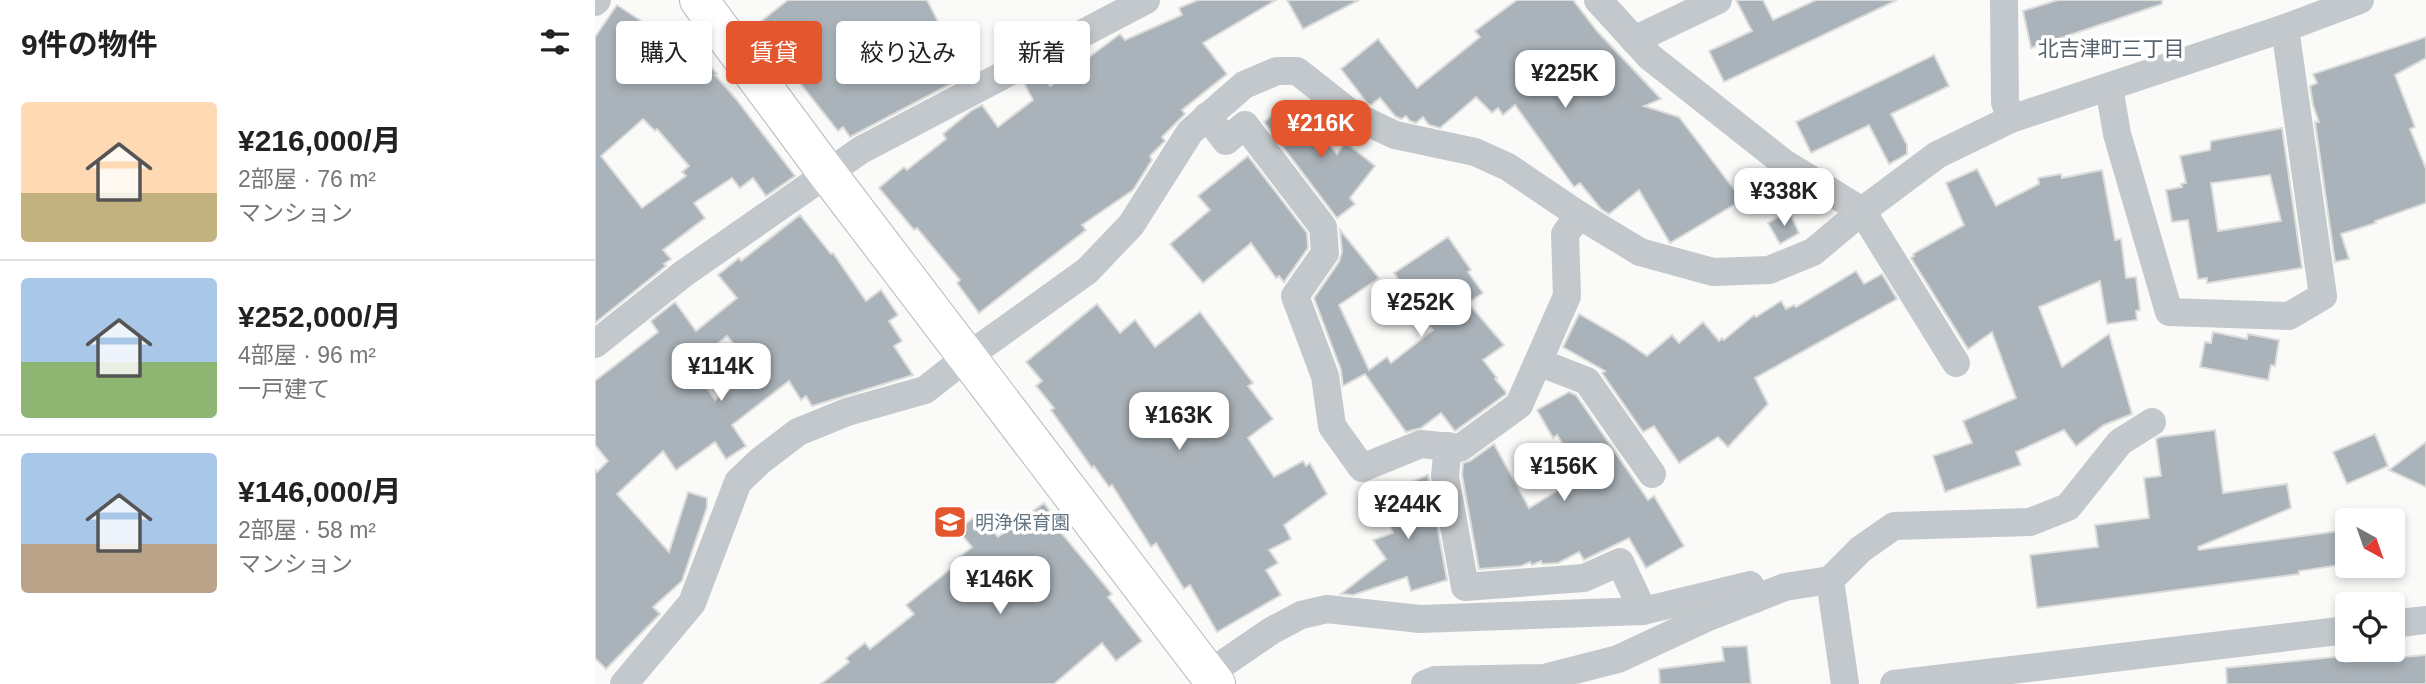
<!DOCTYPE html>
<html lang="ja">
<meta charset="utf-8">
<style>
:root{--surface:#fff;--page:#f6f6f6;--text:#222;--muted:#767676;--line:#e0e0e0;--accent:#e4572e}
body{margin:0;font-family:Helvetica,"Noto Sans JP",sans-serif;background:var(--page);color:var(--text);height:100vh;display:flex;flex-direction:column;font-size:26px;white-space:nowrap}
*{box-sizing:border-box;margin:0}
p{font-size:23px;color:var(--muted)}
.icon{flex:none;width:38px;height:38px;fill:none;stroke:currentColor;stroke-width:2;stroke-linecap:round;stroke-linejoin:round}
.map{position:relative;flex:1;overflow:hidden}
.side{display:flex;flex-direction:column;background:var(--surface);width:595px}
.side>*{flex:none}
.hud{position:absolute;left:21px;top:21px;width:665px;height:63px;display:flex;gap:14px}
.needle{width:46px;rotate:140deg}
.tools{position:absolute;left:1740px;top:508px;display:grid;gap:14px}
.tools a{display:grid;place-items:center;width:70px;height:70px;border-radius:7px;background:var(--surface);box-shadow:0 4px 10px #0003;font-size:35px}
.price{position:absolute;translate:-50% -60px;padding:0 16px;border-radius:14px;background:#fff;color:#222;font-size:23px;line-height:46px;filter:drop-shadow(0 2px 4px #0008)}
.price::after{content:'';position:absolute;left:50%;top:42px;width:21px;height:16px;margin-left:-10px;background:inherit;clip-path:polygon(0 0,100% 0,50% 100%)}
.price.current{background:var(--accent);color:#fff}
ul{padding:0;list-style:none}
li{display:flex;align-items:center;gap:21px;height:175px;padding:0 21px}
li+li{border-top:2px solid var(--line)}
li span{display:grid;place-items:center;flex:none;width:196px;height:140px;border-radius:7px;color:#555}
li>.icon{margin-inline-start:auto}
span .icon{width:84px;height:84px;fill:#fffc;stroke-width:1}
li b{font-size:30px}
h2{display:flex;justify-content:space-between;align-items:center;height:84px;padding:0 21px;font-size:30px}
.tag{padding:0 24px;border-radius:7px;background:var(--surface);box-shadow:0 4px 10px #0003;font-size:24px;line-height:63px}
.tag.current{background:var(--accent);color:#fff}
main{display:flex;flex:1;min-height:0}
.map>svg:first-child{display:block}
</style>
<main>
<section class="side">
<h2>9件の物件<svg class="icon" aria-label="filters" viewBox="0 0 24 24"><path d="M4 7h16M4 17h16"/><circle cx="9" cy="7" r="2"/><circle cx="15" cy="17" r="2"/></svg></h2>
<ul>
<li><span style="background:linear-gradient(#ffd9b3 65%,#c2b280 0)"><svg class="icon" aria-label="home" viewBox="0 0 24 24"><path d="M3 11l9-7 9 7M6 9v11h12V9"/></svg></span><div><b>¥216,000/月</b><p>2部屋 · 76 m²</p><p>マンション</p></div></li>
<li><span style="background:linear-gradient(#a9c7e8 60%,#8fb573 0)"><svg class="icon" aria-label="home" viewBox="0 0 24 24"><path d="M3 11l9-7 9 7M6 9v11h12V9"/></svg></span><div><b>¥252,000/月</b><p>4部屋 · 96 m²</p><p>一戸建て</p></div></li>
<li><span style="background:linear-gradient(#a9c7e8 65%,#b9a48a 0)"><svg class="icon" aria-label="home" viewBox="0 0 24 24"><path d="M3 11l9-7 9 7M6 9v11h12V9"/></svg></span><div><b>¥146,000/月</b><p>2部屋 · 58 m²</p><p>マンション</p></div></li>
</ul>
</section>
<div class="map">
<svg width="1831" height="684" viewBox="0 0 1831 684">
<rect width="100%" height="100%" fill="#fafaf8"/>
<g fill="#aab3b9" stroke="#dcdcda" stroke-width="2" fill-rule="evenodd">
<path d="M193,0H332L354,43L369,35L384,66L365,76L367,78L255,137L248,127L243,131L160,26Z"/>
<path d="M603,0H681L608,43L632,74L587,110L590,114L567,137L570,141L555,156L557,160L538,190L487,225L491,230L384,313L362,283L365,280L322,228L319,230L284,188L309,167L312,170L351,139L348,134L377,110L387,105L403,127L438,100L429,83L448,73L455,86L525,34L530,40L587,15L584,8Z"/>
<path d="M692,0H764L708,29Z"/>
<path d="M922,0H978L1002,31L1066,99L1049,106L1084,117L1147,200L1075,243L1044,190L1014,214L1006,209L985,183L979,187L920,105L908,115L903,108L897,113L881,97L845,128L834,125L828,117L821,123L815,121L811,116L806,119L800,116L785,98L776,105L773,104L746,69L783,39L822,88L885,37L880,31Z"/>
<path d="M1141,0H1168L1178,20L1221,0H1302L1129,82L1114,51L1157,31Z"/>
<path d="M1463,0H1567V4L1436,48L1428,11Z"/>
<path d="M22,5L57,28L56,30L81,61L101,43L116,59L113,63L122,74L120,75L141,99L200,176L171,196L158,178L145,188L137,178L99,203L110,218L68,250L76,259L69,264L71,266L0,323V37ZM48,119L60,131L62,129L94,166L87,172L91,176L47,208L6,156Z"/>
<path d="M1831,37V58L1800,75L1820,127L1815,129L1831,169V203L1780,221L1781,223L1746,234L1754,259L1740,262L1720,122H1724L1718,105L1715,86L1722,83L1718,74Z"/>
<path d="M1339,55L1354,86L1296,114L1312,145V154L1294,164L1274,125L1216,153L1201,122Z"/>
<path d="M692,103L709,123L714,119L742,154L750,142L780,166L755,198L760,204L742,218L669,122Z"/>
<path d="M1687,128L1707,268L1612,283V278L1603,279L1593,220L1577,222L1571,190L1587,187L1586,184L1591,183L1585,156L1615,150L1616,141ZM1675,175L1686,221L1623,231L1616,183Z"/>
<path d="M653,156L712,233L713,248L689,282L684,276L681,278L656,243L608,283L575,244L615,210L603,196Z"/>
<path d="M1382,169L1401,206L1444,184L1443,178L1466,174L1467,178L1507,170L1520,240L1526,239L1531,278L1541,277L1545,310L1541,311L1542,320L1512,324L1505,281L1444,307L1467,367L1514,334L1537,414L1509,425L1481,446L1469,430L1421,452L1426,465L1350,492L1338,456L1377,443L1368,421L1421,398L1397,332L1373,349L1316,258L1319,256L1318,254L1369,225L1351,183Z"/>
<path d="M1194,211L1204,233L1185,244L1173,223Z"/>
<path d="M205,215L236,254L238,253L271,301L286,290L303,315L294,321L307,341L299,346L318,375L217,406L211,396L206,400L194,381L137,425L151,446L131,459L120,442L81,470L68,451L22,494L74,552L93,492L112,498V507L87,581L58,607L65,614L11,669L0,658V470L2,472L13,461L0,445V381L63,332L56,321L80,302L101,331L142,298L123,275L144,258L146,261ZM132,336L161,370L120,400L96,365Z"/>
<path d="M745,230L784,278L744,305L774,370L792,357L796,363L838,330L799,273L853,237L876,270L873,272L888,293L873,303L909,345L888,360L902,378L900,379L911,392V394L860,431L846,413L826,428L811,432L770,374L748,386L746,370L719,298L744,262L747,252Z"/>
<path d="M1261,271L1269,284L1287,274L1302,299L1160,378L1173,404L1133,447L1123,437L1084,463L1059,426L1048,432L1007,373L1010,371L968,347L984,314L1029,340L1052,356L1077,335L1084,343L1108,322L1124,341L1127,338L1129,340L1159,315L1161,317L1186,301L1191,309L1199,305L1201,307Z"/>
<path d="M502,304L525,333L540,320L560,347L605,312L658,383L653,386L678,419L653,438L679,477L708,461L711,466L715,463L732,494L689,525L696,539L674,550L683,563L671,570L686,595L622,632L595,585L589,589L561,543L556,547L517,485L514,487L499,466L497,468L456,410L459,408L441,386L447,381L431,362Z"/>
<path d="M1618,332L1652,339L1653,334L1684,340L1680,366L1676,365L1673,380L1605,367L1610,342L1616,343Z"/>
<path d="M974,392L981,395L1053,500L1059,496L1089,546L1051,568L1034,538L989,560L984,552L963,563L947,564L946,561L937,565L935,562L926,566L884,569L867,475L868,463L875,461L899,444L934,508L988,475L962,435L958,438L942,410Z"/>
<path d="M1620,430L1628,493L1692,484L1696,508L1603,547L1604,550L1752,530V564L1704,571V574L1442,608L1435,555L1503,547L1500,525L1554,518L1549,478L1566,476L1561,439L1565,437Z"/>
<path d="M1780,434L1793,466L1752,484L1738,452Z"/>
<path d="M1831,442V487L1794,470Z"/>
<path d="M833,475L852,580L816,591L812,577L758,595L746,594L791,559L778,540L798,533L788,506L792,505L788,494Z"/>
<path d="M449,503L466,527L463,529L517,594L513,597L547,641L521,661L507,643L459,684H226L254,662L251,658L270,643L275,649L319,614L311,605L362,564L359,561L377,547L363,530L383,514L403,537Z"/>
<path d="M1152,646L1156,684H1065L1064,669L1129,661L1127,647Z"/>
<path d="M1831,655V684H1632L1631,668L1750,656V662Z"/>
</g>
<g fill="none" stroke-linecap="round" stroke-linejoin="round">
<defs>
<path id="secondary" d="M104,0L232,173L621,684"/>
</defs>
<use href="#secondary" stroke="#b3babf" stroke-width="40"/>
<g stroke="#c3c8cc" stroke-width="28">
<path d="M1003,0L1055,57L1189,163L1267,211L1361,363"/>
<path d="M1409,0L1410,102L1416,119"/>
<path d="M0,2L2,0"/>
<path d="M1039,40L1123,0"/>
<path d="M1514,87L1522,134L1574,312L1694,316L1728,296L1690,28"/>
<path d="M612,116L631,141L650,125L728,227L730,253L700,296L730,376L737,426L767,468L826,444L865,448L924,405L972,296L970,234L984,215"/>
<path d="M0,344L88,274L266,150L551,0"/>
<path d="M943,362L992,381L1057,474"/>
<path d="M853,446L850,476L870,587L989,578L1025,562L1048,611"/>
<path d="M1797,624L1831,620"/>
<path d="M613,674L676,631L706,615L732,609L825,619L1048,611L1155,585L1160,599"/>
<path d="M29,684L97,603L143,482L165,461L203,432L252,412L330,390L372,357L492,271L536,225L595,132L649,85L682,71H702L758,115L800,135L880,152L913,167L984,215L1045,252L1118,272L1174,270L1218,252L1267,211L1342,155L1416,119L1690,28L1765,0"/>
<path d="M830,684L840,680L949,678L1023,659L1111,618L1190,587L1235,580"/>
<path d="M1250,684L1235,580L1266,549L1299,526L1435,522L1473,507L1525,442L1557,422"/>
<path d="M1299,684L1752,630"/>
</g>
<use href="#secondary" stroke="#fff" stroke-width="38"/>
</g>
<defs>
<symbol id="school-square" viewBox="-11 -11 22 22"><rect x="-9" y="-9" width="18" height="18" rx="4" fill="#e4572e" stroke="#fff"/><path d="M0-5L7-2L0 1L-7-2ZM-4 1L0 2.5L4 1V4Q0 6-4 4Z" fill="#fff"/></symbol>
</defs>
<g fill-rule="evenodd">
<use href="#school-square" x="336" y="503" width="38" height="38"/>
</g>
<g text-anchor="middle" stroke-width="7" stroke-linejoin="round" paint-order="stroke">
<g font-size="19" fill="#657683" stroke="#fff" text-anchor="start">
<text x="380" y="529">明浄保育園</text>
</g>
<g font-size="21" fill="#57646e" stroke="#fff">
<text x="1516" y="56">北吉津町三丁目</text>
</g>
</g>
</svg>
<div class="tools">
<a><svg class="needle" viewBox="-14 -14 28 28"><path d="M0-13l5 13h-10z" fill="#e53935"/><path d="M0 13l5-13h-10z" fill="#767676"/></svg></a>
<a><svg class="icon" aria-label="locate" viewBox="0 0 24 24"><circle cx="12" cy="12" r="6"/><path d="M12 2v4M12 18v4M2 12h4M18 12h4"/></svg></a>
</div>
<b class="price" style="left:970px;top:110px">¥225K</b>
<b class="price current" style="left:726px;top:160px">¥216K</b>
<b class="price" style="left:1189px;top:228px">¥338K</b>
<b class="price" style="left:826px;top:339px">¥252K</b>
<b class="price" style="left:126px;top:403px">¥114K</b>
<b class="price" style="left:584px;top:452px">¥163K</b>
<b class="price" style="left:969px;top:503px">¥156K</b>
<b class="price" style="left:813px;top:541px">¥244K</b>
<b class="price" style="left:405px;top:616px">¥146K</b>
<div class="hud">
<a class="tag">購入</a>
<a class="tag current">賃貸</a>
<a class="tag">絞り込み</a>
<a class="tag">新着</a>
</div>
</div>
</main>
